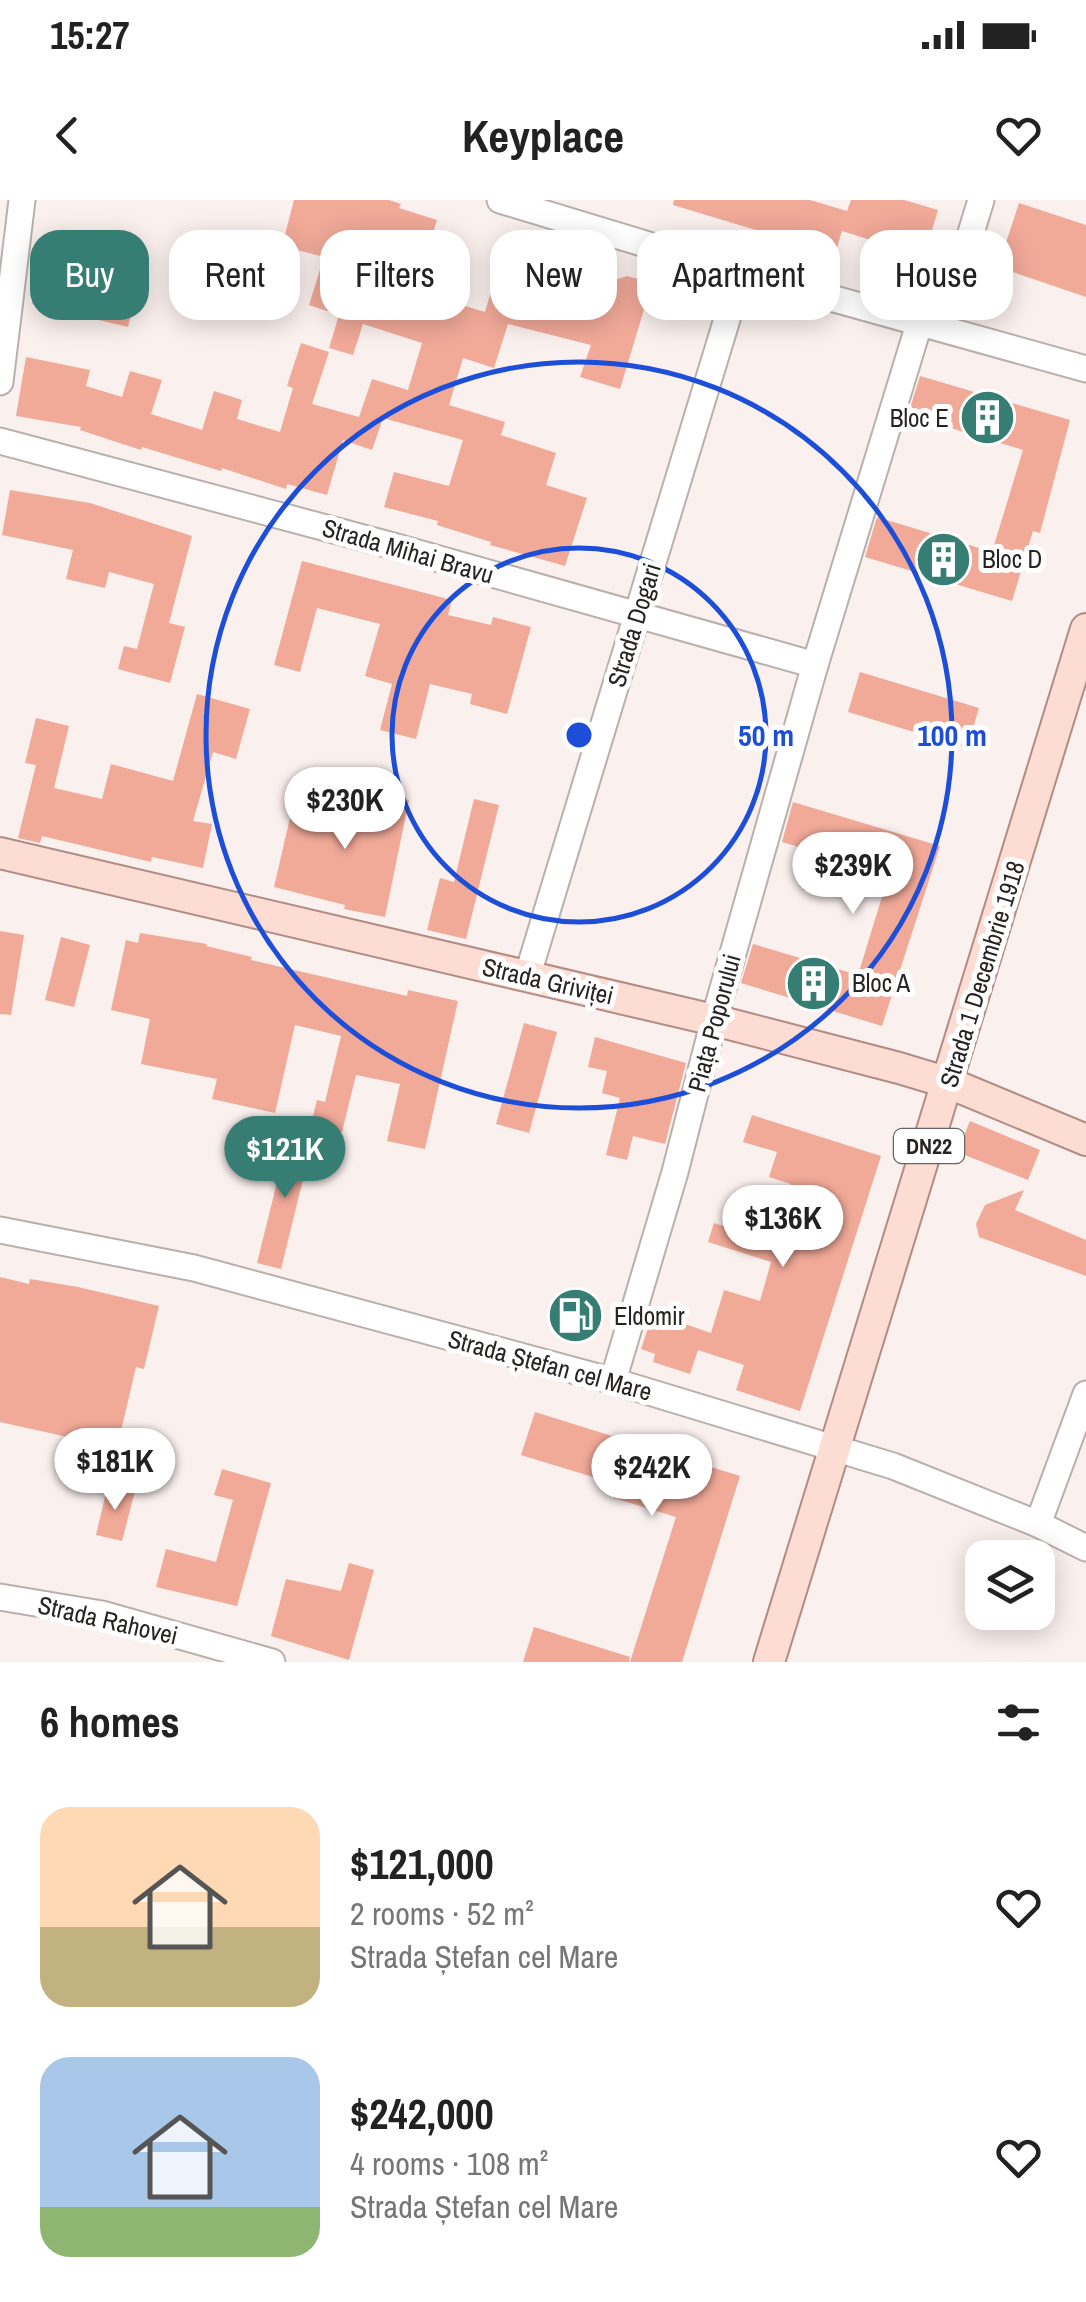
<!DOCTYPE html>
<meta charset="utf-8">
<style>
:root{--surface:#fff;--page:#f2f2f2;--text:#222;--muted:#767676;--accent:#367d74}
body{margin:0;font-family:"Archivo Narrow",sans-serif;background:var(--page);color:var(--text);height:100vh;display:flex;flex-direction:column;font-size:38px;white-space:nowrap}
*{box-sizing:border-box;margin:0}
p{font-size:32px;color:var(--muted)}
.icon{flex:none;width:55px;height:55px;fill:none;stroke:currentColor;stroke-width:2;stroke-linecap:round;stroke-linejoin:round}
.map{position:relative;height:1462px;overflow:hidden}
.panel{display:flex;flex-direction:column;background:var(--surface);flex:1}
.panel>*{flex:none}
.banner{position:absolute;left:30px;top:30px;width:1028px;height:90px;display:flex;gap:20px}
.tools{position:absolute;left:965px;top:1340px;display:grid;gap:20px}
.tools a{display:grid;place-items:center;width:90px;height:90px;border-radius:20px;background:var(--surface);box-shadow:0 5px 25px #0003;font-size:50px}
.price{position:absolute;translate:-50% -85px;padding:0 22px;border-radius:35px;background:#fff;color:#222;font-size:32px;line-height:65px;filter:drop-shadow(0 2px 5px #0008)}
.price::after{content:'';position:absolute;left:50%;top:60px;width:30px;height:22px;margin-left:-15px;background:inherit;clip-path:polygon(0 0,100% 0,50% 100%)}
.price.on{background:var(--accent);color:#fff}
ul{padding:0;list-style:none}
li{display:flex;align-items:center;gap:30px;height:250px;padding:0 40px}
li span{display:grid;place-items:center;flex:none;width:280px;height:200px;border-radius:30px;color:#555}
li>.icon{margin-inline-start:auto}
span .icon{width:120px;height:120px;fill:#fffc;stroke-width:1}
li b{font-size:42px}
h2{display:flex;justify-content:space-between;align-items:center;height:120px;padding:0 40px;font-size:42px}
.chip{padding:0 35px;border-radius:30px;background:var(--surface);box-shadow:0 5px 25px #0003;font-size:35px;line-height:90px}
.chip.on{background:var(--accent);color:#fff}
.status{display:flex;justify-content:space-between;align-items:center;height:70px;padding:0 50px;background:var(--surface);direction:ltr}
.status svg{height:28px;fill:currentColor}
header{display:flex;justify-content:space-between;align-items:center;height:130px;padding:0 40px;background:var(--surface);font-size:45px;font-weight:700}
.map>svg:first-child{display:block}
</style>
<div class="status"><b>15:27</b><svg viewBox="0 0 49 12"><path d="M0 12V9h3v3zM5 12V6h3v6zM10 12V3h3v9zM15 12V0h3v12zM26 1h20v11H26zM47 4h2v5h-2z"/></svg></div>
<header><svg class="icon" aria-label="back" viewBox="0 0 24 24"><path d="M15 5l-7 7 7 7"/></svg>Keyplace<svg class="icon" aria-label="heart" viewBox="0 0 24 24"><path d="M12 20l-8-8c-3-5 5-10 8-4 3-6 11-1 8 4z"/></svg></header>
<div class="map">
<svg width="1086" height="1462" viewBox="0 0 1086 1462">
<rect width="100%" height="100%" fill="#faf0ee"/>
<g fill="#f1a998">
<path d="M294,0H389L401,4L399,8L437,20L415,91L485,112L507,38L531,45L526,61L578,74L573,93L627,76L652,83L620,189L580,177L591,145L508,124L494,168L463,158L449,205L505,222L501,235L556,253L546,285L587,298L565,366L490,345L491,342L437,325L438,321L384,307L394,272L449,286L463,240L383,218L372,250L343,240L327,295L287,284L286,289L222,268L221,271L142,247L141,250L80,230L81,227L16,216L26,157L90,170L86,186L122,197L130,171L162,180L151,214L202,230L214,191L242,200L237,219L280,232L293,188L287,186L301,143L329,152L312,204L359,217L372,179L408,190L422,143L363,124L353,155L329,148L339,115L309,105L324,57L282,46Z"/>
<path d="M674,0H810L847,11L851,0H904L938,10L924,57L842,31L835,54L673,5Z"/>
<path d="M1019,3L1086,25V97L998,67Z"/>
<path d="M38,79L134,102L128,127L32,104Z"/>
<path d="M920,176L1070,220L1040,333L1033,331L1012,401L865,357L877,317L992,352L1023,250L908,215Z"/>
<path d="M10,290L90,303L192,336L169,423L185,427L170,483L118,469L124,446L137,449L154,384L109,372L105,388L66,379L73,350L2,335Z"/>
<path d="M302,361L452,400L448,415L491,425L493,417L531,427L507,514L470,504L472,494L430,484L416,539L380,530L392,484L365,476L380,424L317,408L300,472L274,465Z"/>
<path d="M860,472L979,508L967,548L848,512Z"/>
<path d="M197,494L250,509L236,559L213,552L193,621L212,624L203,668L152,657L151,662L42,636L40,643L18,638L36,565L25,563L36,518L69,526L54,588L102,599L111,564L173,581Z"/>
<path d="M331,592L366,600L368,592L409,600L385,717L344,709L345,705L274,687L292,609L326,617Z"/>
<path d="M474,599L499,605L466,739L427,730L440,678L454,682Z"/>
<path d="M793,602L940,646L882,826L741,783L753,744L858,775L889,674L782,642Z"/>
<path d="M0,731L24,735L11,815L0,814Z"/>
<path d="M140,733L207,744L206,746L252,757L251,760L407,796L408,790L458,801L425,949L387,941L400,884L356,875L342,932L311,924L317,900L325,902L341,836L295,825L275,913L212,899L217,879L141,864L150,819L111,810L126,740L138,743Z"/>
<path d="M61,737L90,745L74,807L45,800Z"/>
<path d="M524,823L557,832L529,933L496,924Z"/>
<path d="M595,837L686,863L665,944L633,936L627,960L606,955L620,898L602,893L607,871L588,867Z"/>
<path d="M752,915L881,956L800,1211L736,1190L744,1165L698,1150L690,1174L653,1162L655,1154L641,1149L653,1113L711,1133L724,1090L760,1101L771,1062L708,1042L714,1023L773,1042L791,984L769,977L777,952L743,942Z"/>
<path d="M970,921L1040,950L1028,980L957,952Z"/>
<path d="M289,934L313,939L281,1069L257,1063Z"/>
<path d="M1024,990L1015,1010L1086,1040V1076L979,1037L976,1024L985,1005Z"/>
<path d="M0,1077L29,1084L30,1079L78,1087L159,1106L144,1169L136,1167L117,1248L0,1222Z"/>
<path d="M535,1212L740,1276L682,1462H630L676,1317L614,1298L619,1285L521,1255Z"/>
<path d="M222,1269L271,1283L237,1406L156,1387L166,1349L216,1362L233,1300L214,1295Z"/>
<path d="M108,1284L135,1291L122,1341L96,1335Z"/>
<path d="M349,1363L374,1370L349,1460L271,1436L286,1379L341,1391Z"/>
<path d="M534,1427L630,1457L629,1462H523Z"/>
</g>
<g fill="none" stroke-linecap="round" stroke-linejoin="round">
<defs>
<g id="minor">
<path d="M500,0L741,73L1086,169"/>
<path d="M942,128L981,0"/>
<path d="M0,182L22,0"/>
<path d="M0,241L386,344L815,465"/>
<path d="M527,777L741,73"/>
<path d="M0,1030L194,1068L613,1181L893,1266L1038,1324L1086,1348"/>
<path d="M613,1181L675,972L714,820L815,465L920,121"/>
<path d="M1038,1324L1086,1194"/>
<path d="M0,1397L102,1414L272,1462"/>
</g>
<g id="major">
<path d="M0,653L714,820L899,868L949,883L1086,940"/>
<path d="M769,1462L1086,429"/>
</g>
</defs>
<use href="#minor" stroke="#b9b0ad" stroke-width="29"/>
<use href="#major" stroke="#b18c84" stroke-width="34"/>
<use href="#minor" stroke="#fff" stroke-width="25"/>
<use href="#major" stroke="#fddcd4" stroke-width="30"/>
</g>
<g fill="none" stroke="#1d4ed8" stroke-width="5">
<circle cx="579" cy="535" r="187"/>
<circle cx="579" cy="535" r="373"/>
</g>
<defs>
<symbol id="building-disc" viewBox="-11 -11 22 22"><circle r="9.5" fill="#367d74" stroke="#fff"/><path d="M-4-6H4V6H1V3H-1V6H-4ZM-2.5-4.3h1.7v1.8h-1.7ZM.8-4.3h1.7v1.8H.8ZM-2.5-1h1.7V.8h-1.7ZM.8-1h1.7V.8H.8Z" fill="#fff"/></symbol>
<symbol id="fuel-disc" viewBox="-11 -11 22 22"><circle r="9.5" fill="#367d74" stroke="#fff"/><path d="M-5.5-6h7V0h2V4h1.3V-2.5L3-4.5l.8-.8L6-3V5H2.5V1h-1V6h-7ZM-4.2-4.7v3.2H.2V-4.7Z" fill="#fff"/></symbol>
</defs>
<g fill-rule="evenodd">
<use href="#building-disc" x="956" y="186" width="63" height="63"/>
<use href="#building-disc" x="912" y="328" width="63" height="63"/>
<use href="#building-disc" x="782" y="752" width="63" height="63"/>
<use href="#fuel-disc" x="544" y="1084" width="63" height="63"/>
</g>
<g text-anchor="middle" stroke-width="10" stroke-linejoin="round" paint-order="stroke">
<rect fill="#fff" stroke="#676564" stroke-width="2.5" x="894" y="929" width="70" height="34" rx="8"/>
<g font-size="22" font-weight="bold" fill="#262322">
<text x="929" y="954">DN22</text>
</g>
<g font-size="25" fill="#262322" stroke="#fff" text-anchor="start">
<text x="949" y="227" text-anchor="end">Bloc E</text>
<text x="982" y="368">Bloc D</text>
<text x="852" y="792">Bloc A</text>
<text x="614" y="1125">Eldomir</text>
</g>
<g font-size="25" fill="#262322" stroke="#fff">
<text transform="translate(408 351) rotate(16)" y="9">Strada Mihai Bravu</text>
<text transform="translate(634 425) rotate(-73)" y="9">Strada Dogari</text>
<text transform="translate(982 774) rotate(-73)" y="9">Strada 1 Decembrie 1918</text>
<text transform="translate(548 781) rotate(13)" y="9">Strada Griviței</text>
<text transform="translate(714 823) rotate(-75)" y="9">Piața Poporului</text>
<text transform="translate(550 1165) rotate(15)" y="9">Strada Ștefan cel Mare</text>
<text transform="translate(108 1420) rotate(13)" y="9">Strada Rahovei</text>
</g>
</g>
<circle cx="579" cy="535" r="15" fill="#1d4ed8" stroke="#fff" stroke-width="5"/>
<g font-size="30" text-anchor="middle" font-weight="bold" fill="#1d4ed8" stroke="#fff" stroke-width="10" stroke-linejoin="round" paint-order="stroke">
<text x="766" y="546">50 m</text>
<text x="952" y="546">100 m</text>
</g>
</svg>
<div class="tools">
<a><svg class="icon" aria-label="layers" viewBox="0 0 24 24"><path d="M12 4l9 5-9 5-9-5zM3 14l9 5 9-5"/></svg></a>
</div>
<b class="price" style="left:345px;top:652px">$230K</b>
<b class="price" style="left:853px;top:717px">$239K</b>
<b class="price on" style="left:285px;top:1001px">$121K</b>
<b class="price" style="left:783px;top:1070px">$136K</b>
<b class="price" style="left:115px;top:1313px">$181K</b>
<b class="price" style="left:652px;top:1319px">$242K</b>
<div class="banner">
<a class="chip on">Buy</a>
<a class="chip">Rent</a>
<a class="chip">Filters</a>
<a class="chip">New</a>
<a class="chip">Apartment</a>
<a class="chip">House</a>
</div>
</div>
<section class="panel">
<h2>6 homes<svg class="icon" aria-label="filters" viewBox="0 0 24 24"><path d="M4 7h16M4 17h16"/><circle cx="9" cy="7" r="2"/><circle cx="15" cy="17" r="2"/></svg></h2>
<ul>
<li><span style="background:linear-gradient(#ffd9b3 60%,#c2b280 0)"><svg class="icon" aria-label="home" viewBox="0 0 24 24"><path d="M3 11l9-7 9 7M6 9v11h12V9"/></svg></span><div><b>$121,000</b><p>2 rooms · 52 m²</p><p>Strada Ștefan cel Mare</p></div><svg class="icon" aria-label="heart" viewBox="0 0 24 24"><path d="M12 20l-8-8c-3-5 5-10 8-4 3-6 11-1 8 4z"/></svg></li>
<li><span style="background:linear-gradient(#a9c7e8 75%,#8fb573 0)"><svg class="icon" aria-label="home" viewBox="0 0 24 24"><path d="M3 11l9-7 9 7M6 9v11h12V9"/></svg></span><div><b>$242,000</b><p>4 rooms · 108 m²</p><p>Strada Ștefan cel Mare</p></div><svg class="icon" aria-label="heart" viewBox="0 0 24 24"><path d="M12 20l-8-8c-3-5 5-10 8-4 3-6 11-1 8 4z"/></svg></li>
</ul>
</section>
